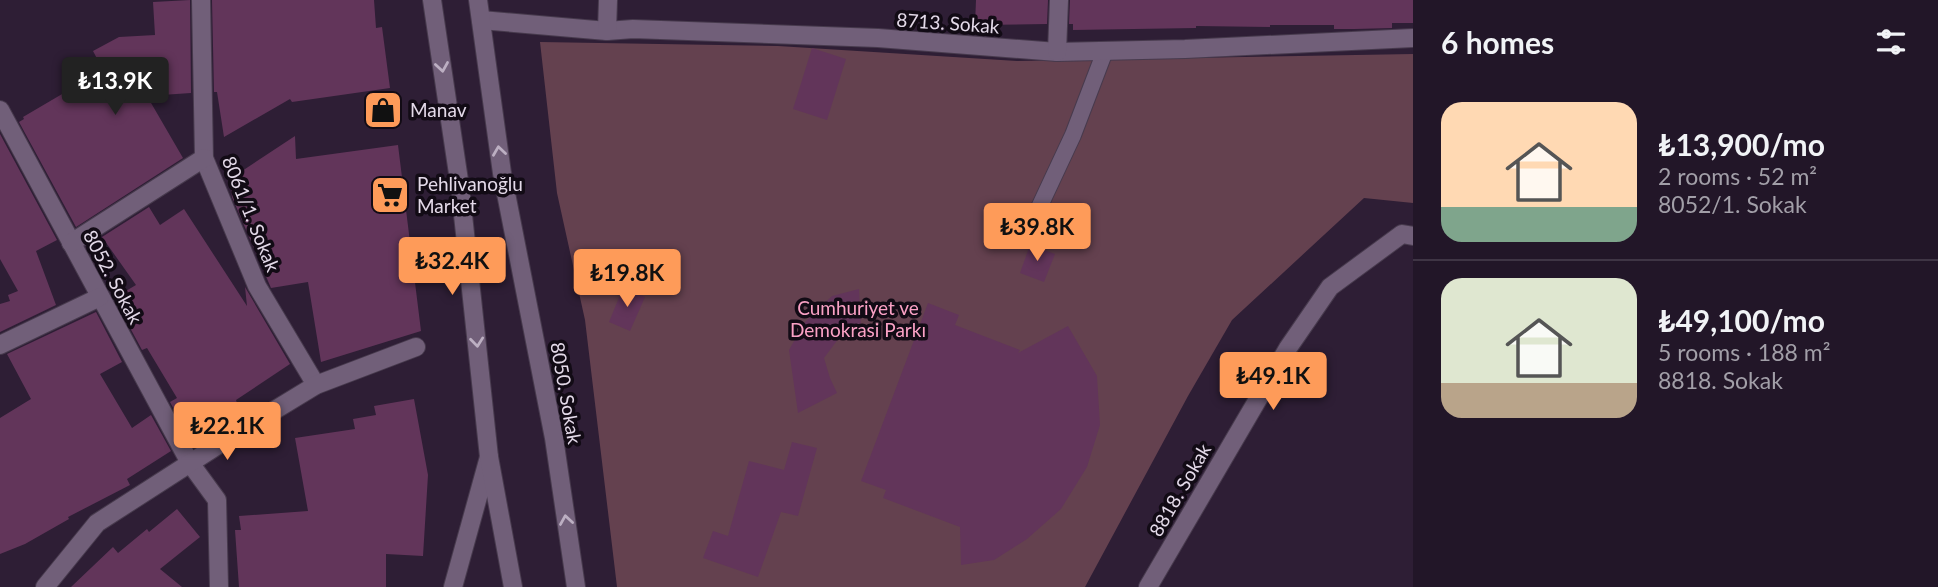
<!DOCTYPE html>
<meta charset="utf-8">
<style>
:root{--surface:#221628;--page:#2a1f30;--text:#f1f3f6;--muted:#a29fa8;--line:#3f3545;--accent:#fe9b59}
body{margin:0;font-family:Lato,sans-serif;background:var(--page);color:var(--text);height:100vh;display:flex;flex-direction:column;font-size:26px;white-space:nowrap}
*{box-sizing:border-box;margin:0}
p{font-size:23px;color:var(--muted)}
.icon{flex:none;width:38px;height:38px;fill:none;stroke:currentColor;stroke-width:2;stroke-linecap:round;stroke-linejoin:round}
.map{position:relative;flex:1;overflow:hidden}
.panel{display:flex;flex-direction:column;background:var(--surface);width:525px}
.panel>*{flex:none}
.price{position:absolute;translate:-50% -60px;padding:0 16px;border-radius:7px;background:var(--accent);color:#111;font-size:23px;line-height:46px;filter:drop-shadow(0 2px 4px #0008)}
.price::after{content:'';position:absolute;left:50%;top:42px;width:21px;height:16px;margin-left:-10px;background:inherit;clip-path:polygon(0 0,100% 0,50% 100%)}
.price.on{background:#222;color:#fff}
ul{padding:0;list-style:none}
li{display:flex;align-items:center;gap:21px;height:175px;padding:0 28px}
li+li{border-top:2px solid var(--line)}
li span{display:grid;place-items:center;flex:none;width:196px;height:140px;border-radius:21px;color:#555}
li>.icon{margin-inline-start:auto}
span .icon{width:84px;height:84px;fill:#fffc;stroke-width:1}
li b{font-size:30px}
h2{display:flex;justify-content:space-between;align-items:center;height:84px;padding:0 28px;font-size:30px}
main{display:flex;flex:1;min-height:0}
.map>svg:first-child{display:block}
</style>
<main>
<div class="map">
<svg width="1413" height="587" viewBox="0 0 1413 587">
<rect width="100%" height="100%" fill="#2e1e35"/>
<path fill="#64414f" d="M540,42L778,46L1017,61L1413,54V203L1364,198L1232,320L1188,396L1085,587H617L585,320L557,193Z"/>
<g fill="#62355a">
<path d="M190,0L191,93L147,96L183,158L76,227L19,122L24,119L23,117L103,70L93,51L119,37L155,35L153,2Z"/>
<path d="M212,0H374L376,28L382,27L390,88L292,102L290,99L224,137L217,92H214Z"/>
<path d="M976,0H1048L1047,24L975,25Z"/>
<path d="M1070,0H1413V23H1392V28L1355,29H1334V25H1270V27L1196,26V28L1073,30V24H1069Z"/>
<path d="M812,48L846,59L827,120L793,109Z"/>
<path d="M0,134L57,240L36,251L56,305L0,332V304L10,301L8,295L18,291L0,259Z"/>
<path d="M295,136L296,159L398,145L421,331L321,362L308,282L271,288L232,197L230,179Z"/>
<path d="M149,207L160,225L184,209L247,306L245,287L290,364L236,400L237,403L185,430L170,402L177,398L147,348L142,350L114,298L136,285L102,237Z"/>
<path d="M1030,245L1055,254L1044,282L1020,273Z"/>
<path d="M623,288L645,297L630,331L609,322Z"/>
<path d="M859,289L861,330L842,334L824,358L830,378L837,393L798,413L789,350L805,322L832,296Z"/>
<path d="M928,303L959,315L955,325L1020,350L1018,353L1068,326L1097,376L1100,425L1087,467L1061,509L1027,539L994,560L961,565L960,527L883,498L886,490L861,481Z"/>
<path d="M96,312L122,362L100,374L132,428L151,415L171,451L127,479L130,485L68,517L69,519L25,544L0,554V418L31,399L7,354Z"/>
<path d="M414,399L428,475L423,556L386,554V587H239L235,530H241L239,516L308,511L295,438L355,429L353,419L376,415L374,406Z"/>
<path d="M792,442L817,448L798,516L781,512L758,577L703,558L713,531L728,536L749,461L784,470Z"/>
<path d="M177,509L200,537L160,569L182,587H71L113,547L118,553L147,529L149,532Z"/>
</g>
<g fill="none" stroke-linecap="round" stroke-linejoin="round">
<defs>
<path id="service" d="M1030,227L1073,135L1105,51"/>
<g id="minor">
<path d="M201,0L204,158L257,286L316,385"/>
<path d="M481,20L607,31L633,29L878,38L1057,52L1185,49L1413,38"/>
<path d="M607,31L608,0"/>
<path d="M1057,52L1059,0"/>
<path d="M0,110L190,463L217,500L219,587"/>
<path d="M71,243L204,158"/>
<path d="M0,345L100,297"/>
<path d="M45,587L97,523L229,438L316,385L416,347"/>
<path d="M453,587L489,457"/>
<path d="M1148,587L1288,348L1330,287L1402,234L1413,236"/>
</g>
<g id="tertiary">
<path d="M432,0L460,187L489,457L513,587"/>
<path d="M478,0L502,173L554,438L576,587"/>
</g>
</defs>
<use href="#service" stroke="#473a4d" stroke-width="18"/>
<use href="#minor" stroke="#473a4d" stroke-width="20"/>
<use href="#tertiary" stroke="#473a4d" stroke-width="20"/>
<use href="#service" stroke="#715f79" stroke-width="16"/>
<use href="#minor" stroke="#715f79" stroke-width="18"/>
<use href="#tertiary" stroke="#715f79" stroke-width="18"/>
</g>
<defs><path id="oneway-chevron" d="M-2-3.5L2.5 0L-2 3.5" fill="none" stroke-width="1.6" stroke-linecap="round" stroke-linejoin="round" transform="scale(1.75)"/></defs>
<g stroke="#bcafc2">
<use href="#oneway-chevron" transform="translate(442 67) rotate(81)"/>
<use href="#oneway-chevron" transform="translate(499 151) rotate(-98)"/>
<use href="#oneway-chevron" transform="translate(477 342) rotate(84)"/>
<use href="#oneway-chevron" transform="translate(566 520) rotate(-99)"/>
</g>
<defs>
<symbol id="shop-square" viewBox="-11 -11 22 22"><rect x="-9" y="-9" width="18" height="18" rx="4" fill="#fe9b59" stroke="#120b15"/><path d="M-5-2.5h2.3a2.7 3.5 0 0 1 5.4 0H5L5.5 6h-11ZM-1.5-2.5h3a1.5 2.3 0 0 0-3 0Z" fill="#111"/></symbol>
<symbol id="supermarket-square" viewBox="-11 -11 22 22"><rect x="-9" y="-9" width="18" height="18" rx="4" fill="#fe9b59" stroke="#120b15"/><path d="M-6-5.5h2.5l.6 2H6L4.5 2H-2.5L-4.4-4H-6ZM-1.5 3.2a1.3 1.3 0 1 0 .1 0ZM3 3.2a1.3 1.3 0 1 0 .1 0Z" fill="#111"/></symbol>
</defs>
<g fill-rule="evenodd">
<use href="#shop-square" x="361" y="88" width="44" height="44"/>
<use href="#supermarket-square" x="368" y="173" width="44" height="44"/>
</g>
<g text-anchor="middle" stroke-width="7" stroke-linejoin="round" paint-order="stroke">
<g font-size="19" fill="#e4dae9" stroke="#120b15">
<text transform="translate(948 23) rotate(4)" y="7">8713. Sokak</text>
<text transform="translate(251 214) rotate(68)" y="7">8061/1. Sokak</text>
<text transform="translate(113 277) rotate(62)" y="7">8052. Sokak</text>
<text transform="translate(566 393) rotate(80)" y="7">8050. Sokak</text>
<text transform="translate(1180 490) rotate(-60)" y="7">8818. Sokak</text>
</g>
<g font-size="19" fill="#e4dae9" stroke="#120b15" text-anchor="start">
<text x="410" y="117">Manav</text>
<text x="417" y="191">Pehlivanoğlu<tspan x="417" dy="22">Market</tspan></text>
</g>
<g font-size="19" fill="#faa1c5" stroke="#120b15">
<text x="858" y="315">Cumhuriyet ve<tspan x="858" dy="22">Demokrasi Parkı</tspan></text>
</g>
</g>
</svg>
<b class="price on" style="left:115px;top:117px">₺13.9K</b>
<b class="price" style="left:1037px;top:263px">₺39.8K</b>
<b class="price" style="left:452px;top:297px">₺32.4K</b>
<b class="price" style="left:627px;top:309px">₺19.8K</b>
<b class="price" style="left:1273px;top:412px">₺49.1K</b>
<b class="price" style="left:227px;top:462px">₺22.1K</b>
</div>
<section class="panel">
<h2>6 homes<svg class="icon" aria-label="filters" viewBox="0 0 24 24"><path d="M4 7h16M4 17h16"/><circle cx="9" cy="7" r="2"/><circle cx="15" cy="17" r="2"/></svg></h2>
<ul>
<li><span style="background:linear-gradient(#ffd9b3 75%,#7fa58c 0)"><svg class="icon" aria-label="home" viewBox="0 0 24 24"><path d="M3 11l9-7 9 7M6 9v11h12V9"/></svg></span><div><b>₺13,900/mo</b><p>2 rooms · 52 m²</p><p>8052/1. Sokak</p></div></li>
<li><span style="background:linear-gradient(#dfe7d0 75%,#b9a48a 0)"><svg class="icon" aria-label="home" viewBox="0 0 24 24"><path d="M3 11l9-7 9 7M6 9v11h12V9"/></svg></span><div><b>₺49,100/mo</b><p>5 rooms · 188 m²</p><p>8818. Sokak</p></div></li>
</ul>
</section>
</main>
